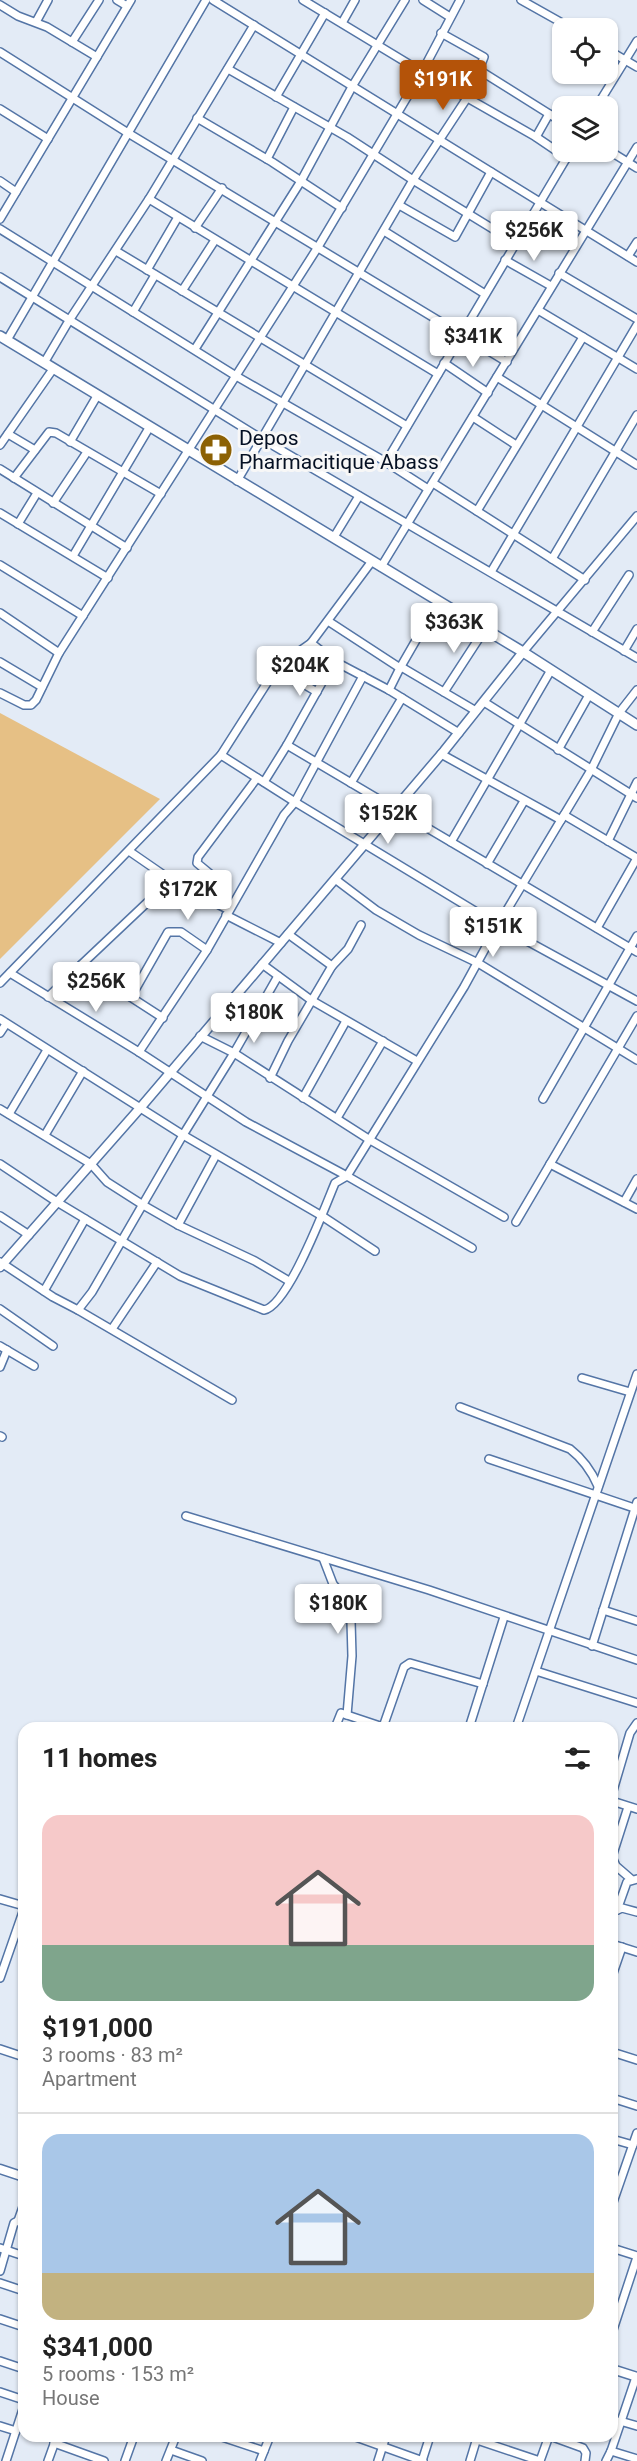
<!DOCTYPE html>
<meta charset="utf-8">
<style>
:root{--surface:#fff;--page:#f6f6f6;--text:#222;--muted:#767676;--line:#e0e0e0;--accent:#b45309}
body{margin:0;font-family:Roboto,sans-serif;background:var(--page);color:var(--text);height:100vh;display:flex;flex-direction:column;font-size:22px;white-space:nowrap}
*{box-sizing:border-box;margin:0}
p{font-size:20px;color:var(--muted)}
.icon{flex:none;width:33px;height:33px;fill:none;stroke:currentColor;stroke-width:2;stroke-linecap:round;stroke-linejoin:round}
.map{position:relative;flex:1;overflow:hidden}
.details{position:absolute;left:18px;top:1722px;width:600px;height:720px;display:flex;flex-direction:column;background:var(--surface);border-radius:18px;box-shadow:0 2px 4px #0004}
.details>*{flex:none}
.controls{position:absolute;left:552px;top:18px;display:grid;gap:12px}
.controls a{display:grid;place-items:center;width:66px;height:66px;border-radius:12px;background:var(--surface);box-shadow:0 2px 4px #0004;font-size:30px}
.price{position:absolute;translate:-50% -51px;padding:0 14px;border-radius:6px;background:#fff;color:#222;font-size:20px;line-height:39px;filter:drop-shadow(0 2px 3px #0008)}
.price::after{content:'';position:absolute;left:50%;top:36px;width:18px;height:14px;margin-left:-9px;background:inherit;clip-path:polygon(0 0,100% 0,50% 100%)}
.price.current{background:var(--accent);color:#fff}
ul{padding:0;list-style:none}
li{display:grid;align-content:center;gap:12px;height:318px;padding:0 24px}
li+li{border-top:2px solid var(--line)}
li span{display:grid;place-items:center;height:186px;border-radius:18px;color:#555}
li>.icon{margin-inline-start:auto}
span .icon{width:108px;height:108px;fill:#fffc;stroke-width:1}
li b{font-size:26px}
h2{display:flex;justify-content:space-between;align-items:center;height:72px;padding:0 24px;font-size:26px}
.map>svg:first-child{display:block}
</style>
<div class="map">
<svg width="637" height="2461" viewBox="0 0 637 2461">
<rect width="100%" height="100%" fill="#e3ebf6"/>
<path fill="#e6c085" d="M0,713L160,799L0,959Z"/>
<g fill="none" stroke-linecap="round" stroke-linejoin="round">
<defs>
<g id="minor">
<path d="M117,0L127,6"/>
<path d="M213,0L637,262"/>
<path d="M303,0L422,72L536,137L567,158"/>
<path d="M423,0L450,17"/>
<path d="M521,0L571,28"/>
<path d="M0,5L18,16L47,27L97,57"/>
<path d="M36,22L48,0"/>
<path d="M342,23L355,0"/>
<path d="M441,33L484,57L479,70L562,122"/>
<path d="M72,42L99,0"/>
<path d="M608,50L637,67"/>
<path d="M0,52L128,133L507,362"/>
<path d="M228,69L347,137L413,180L516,243"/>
<path d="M462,95L479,70"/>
<path d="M276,97L325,13"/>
<path d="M597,106L637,41"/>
<path d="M0,109L48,139"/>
<path d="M197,118L272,162L342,208"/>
<path d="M536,137L549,114"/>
<path d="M608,150L637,168"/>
<path d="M267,159L294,107"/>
<path d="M0,181L16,192"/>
<path d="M149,199L438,374"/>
<path d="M399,205L455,237L491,172"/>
<path d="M0,219L131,0"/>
<path d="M195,228L222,188"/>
<path d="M0,229L236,376L386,462L428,489"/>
<path d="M384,231L485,294"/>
<path d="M116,251L407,426"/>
<path d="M628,256L637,242"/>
<path d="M505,260L551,286"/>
<path d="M147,270L178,217"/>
<path d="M559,273L637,319"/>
<path d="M0,277L262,439L637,658"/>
<path d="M182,291L215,240"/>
<path d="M538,310L637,369"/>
<path d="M133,312L155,275"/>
<path d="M7,340L206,0"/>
<path d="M195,349L301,181L353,85L405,0"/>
<path d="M44,363L70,319L149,199L254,25"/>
<path d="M444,363L488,393"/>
<path d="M497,377L637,465"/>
<path d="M473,417L516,445"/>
<path d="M8,434L35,450"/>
<path d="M70,442L97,396"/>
<path d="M0,445L53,369"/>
<path d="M386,462L570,152"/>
<path d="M0,469L127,548"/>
<path d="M14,478L49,432L56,433L161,494"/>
<path d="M237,481L413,180L467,98"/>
<path d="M433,483L585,580"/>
<path d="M53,503L87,452"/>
<path d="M477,511L583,337"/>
<path d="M0,513L108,578"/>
<path d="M18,524L37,493"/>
<path d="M334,537L359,496"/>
<path d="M73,556L149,428"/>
<path d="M552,559L637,415"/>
<path d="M372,561L311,643L334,661L389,690L459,733"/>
<path d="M0,565L83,616"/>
<path d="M381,567L637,147"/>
<path d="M491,572L637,325"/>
<path d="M0,613L59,653"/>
<path d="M328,621L400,668L438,602"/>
<path d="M592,632L629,575"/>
<path d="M624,651L637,629"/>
<path d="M523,652L637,516"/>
<path d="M0,662L42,687"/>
<path d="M278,669L317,692"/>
<path d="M389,690L400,668H403L476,711"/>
<path d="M444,692L485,629"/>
<path d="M0,693L24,705H31L36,700L59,653L318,247L422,72L460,0"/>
<path d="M484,702L637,798"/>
<path d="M287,745L334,661"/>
<path d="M558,750L589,695"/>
<path d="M441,754L561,820"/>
<path d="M221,755L272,675L291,657L311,643"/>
<path d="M264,782L287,745L637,952"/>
<path d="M351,783L402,698"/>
<path d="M564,815L637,858"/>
<path d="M608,841L637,782"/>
<path d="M451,842L551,670"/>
<path d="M129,851L171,880L229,910"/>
<path d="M487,864L524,801"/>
<path d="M335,879L376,910L419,935L478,963L637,1060"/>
<path d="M220,882L197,863L198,857L257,778"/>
<path d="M226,915L281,943"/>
<path d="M597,928L637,858"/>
<path d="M262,964L311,1000L417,1061"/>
<path d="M81,965L171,880"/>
<path d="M332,966L348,949L361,925"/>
<path d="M10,973L139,1052L246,1122L347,1176L464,987L498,925L591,770L619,713L637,690"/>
<path d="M0,983L221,755L295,802L363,676"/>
<path d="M48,997L81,965L163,1018"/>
<path d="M131,997L168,932H181L207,950"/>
<path d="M0,1019L183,1135L322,1216L375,1251"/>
<path d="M0,1033L6,1024"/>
<path d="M200,1036L234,1053L370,1140L504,1217"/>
<path d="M139,1052L207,950L284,815L295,802L498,925L637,1001"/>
<path d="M270,1078L288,1041L332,966L288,934"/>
<path d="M303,1098L346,1021"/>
<path d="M543,1099L637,936"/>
<path d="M0,1109L91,1164L107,1182L143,1205L178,1225L255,1261L289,1281"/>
<path d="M9,1114L47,1050"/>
<path d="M337,1118L383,1041"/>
<path d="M45,1135L83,1071"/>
<path d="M0,1164L57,1202L180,1276L264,1310C288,1306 325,1207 335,1183L347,1176L472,1248"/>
<path d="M550,1164L637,1209"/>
<path d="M624,1202L637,1179"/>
<path d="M0,1216L29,1235"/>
<path d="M516,1222L637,1016"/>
<path d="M178,1225L216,1155"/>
<path d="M0,1262L53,1297L78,1310L92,1292L183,1135L234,1053L278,976"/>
<path d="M44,1291L85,1219"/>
<path d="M0,1309L53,1346"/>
<path d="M78,1310L232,1400"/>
<path d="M112,1329L157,1262"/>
<path d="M0,1346L34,1366"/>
<path d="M0,1367L7,1350"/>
<path d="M582,1378L630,1392"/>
<path d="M460,1407L570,1449C583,1459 591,1470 598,1486"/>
<path d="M0,1436L2,1437"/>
<path d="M489,1459L637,1509"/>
<path d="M186,1516L429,1590L637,1660"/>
<path d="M323,1558L333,1584L343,1596L345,1607L351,1621L352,1656L347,1715"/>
<path d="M603,1610L637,1621"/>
<path d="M592,1646L637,1502"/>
<path d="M536,1671L637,1703"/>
<path d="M335,1728L341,1713L383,1727L404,1667L410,1663L483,1684"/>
<path d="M469,1728L504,1617"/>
<path d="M516,1728L637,1374"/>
<path d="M612,1794L630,1733L637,1723"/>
<path d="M612,1801L637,1809"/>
<path d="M628,1807L612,1857L616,1866L631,1879"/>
<path d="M0,1899L24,1906"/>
<path d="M617,1910L627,1882L637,1879"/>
<path d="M612,1916L613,1912L622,1908L637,1912"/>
<path d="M612,1944L637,1952"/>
<path d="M612,1976L622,1947"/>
<path d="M0,1978L24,1909"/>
<path d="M0,2049L24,2057"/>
<path d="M612,2052L637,2060"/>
<path d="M612,2098L637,2106"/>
<path d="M612,2139L633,2145"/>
<path d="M612,2205L637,2133"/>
<path d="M18,2221L24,2204"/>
<path d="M0,2248L24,2256"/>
<path d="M612,2248L637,2256"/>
<path d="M0,2271L14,2223L18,2221L24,2223"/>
<path d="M0,2283L24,2291"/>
<path d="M0,2319L24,2327"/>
<path d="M612,2333L637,2257"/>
<path d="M0,2361L24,2369"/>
<path d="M0,2392L24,2400"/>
<path d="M620,2421L637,2426"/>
<path d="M0,2426L16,2431"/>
<path d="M124,2436L133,2439"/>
<path d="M219,2436L264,2451"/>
<path d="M353,2436L423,2461"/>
<path d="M550,2436L583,2448L586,2453L585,2461"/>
<path d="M477,2440L540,2461"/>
<path d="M54,2443L104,2461"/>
<path d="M171,2450L202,2461"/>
<path d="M611,2451L637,2459"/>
<path d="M6,2461L24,2406"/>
<path d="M48,2461L57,2436"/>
<path d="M125,2461L134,2436"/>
<path d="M166,2461L176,2436"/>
<path d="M260,2461L270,2436"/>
<path d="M378,2461L386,2436"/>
<path d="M422,2461L430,2436"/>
<path d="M470,2461L477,2438"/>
<path d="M540,2461L549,2436"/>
<path d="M606,2461L611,2451L636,2377"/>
</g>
<g id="tertiary">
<path d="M0,1267L141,1107L278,946L444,751L523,652"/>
<path d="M0,2169L24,2177"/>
<path d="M612,2369L637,2377"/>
</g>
<path id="secondary" d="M0,336L523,652L637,725"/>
</defs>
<use href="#minor" stroke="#5475a6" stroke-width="10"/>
<use href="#tertiary" stroke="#5475a6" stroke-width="11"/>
<use href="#secondary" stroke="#5475a6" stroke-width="12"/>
<use href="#minor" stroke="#fff" stroke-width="7"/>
<use href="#tertiary" stroke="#fff" stroke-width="8"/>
<use href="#secondary" stroke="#fff" stroke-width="9"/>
</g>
<defs>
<symbol id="pharmacy-disc" viewBox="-11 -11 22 22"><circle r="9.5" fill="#8c6104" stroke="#f7f7f7"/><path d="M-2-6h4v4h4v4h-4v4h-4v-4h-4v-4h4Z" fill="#fff"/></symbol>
</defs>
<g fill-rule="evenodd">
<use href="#pharmacy-disc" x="197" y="431" width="38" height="38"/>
</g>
<g text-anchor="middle" stroke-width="6" stroke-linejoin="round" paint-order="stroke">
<g font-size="21" fill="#051023" stroke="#f7f7f7" text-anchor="start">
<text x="239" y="445">Depos<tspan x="239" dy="24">Pharmacitique Abass</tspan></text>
</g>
</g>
</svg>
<div class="controls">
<a><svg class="icon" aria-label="locate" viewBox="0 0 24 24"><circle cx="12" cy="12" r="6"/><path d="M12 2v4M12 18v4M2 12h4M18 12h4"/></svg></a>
<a><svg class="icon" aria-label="layers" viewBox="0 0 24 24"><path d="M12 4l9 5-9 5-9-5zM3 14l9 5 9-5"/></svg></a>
</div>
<b class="price current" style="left:443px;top:111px">$191K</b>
<b class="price" style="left:534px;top:262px">$256K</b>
<b class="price" style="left:473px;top:368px">$341K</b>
<b class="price" style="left:454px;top:654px">$363K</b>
<b class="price" style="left:300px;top:697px">$204K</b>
<b class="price" style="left:388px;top:845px">$152K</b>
<b class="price" style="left:188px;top:921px">$172K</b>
<b class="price" style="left:493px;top:958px">$151K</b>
<b class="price" style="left:96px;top:1013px">$256K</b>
<b class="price" style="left:254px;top:1044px">$180K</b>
<b class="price" style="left:338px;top:1635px">$180K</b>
<section class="details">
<h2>11 homes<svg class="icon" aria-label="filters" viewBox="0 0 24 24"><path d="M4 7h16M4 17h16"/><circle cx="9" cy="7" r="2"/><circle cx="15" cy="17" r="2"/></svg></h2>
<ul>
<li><span style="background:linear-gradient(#f6c9c9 70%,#7fa58c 0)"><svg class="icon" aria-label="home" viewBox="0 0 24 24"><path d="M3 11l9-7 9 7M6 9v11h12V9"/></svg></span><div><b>$191,000</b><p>3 rooms · 83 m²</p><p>Apartment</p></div></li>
<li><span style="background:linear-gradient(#a9c7e8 75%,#c2b280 0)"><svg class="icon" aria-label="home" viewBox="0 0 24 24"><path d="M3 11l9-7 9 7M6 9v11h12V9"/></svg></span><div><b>$341,000</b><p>5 rooms · 153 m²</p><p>House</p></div></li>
</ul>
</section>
</div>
